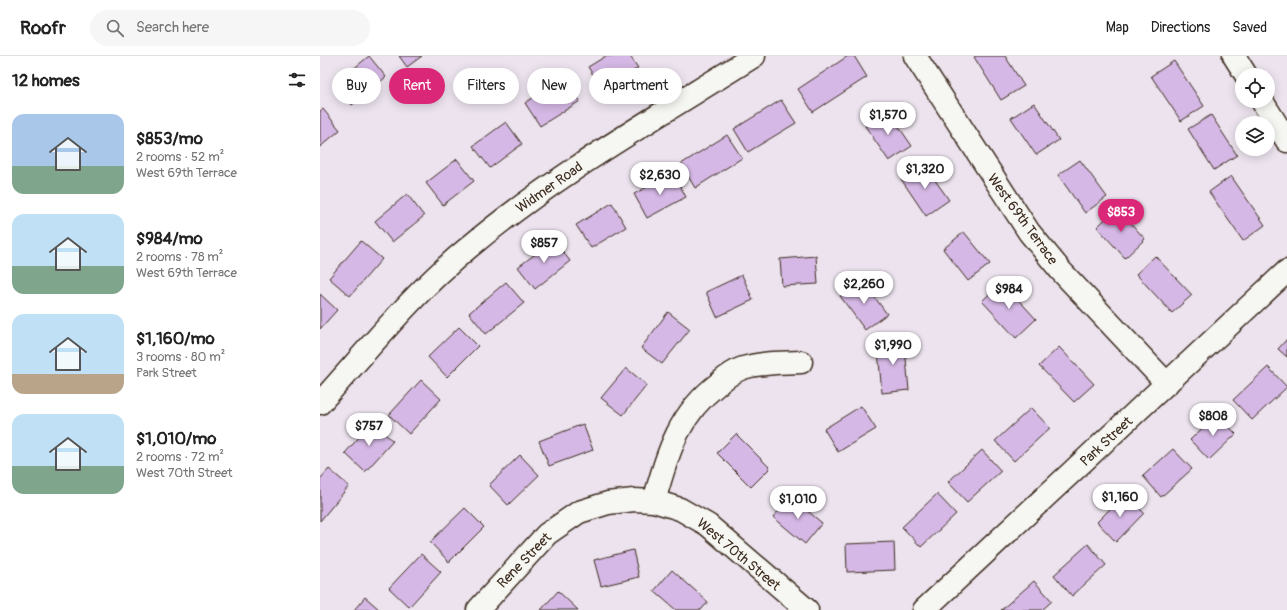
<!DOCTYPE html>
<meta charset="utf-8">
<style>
:root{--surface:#fff;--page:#f6f6f6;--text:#222;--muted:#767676;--line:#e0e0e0;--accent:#db2777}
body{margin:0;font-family:Pangolin,sans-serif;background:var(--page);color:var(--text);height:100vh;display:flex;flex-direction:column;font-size:15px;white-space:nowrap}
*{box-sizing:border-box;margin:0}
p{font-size:13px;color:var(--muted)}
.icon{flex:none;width:22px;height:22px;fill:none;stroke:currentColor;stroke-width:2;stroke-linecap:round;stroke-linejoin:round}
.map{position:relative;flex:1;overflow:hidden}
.sheet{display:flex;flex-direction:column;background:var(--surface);width:320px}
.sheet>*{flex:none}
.guide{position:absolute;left:12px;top:12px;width:380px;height:36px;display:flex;gap:8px}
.controls{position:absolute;left:915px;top:12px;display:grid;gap:8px}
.controls a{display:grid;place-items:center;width:40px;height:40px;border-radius:50%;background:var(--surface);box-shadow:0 2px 10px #0003;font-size:20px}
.price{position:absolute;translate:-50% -34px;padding:0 9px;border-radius:14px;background:#fff;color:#222;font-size:13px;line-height:26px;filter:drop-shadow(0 1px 2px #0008)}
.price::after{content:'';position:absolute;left:50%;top:24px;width:12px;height:9px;margin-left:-6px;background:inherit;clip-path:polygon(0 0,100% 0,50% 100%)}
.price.selected{background:var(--accent);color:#fff}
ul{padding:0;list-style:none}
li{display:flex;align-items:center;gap:12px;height:100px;padding:0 12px}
li span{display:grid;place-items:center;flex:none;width:112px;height:80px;border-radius:12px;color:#555}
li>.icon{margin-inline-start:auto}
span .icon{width:48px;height:48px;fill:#fffc;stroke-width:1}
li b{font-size:17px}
h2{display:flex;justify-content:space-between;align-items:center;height:48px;padding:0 12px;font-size:17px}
.tag{padding:0 14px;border-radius:18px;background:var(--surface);box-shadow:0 2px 10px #0003;font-size:14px;line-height:36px}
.tag.selected{background:var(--accent);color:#fff}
header{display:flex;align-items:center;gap:24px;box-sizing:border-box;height:56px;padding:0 20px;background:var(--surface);border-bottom:1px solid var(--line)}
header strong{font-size:19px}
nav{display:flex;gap:22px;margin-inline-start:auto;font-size:14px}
.search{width:280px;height:36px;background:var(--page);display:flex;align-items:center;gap:10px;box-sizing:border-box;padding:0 14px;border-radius:22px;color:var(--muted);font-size:15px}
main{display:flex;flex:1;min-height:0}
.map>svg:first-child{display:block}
</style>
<header>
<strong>Roofr</strong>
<div class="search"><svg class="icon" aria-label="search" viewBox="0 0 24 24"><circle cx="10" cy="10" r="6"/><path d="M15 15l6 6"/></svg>Search here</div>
<nav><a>Map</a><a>Directions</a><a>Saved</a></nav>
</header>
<main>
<section class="sheet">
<h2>12 homes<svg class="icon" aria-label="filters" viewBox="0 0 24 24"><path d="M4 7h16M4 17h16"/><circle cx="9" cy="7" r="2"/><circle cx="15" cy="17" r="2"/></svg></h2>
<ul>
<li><span style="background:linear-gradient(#a9c7e8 65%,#7fa58c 0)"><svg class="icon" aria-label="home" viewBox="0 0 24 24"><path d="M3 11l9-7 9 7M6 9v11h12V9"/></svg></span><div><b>$853/mo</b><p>2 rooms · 52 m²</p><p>West 69th Terrace</p></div></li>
<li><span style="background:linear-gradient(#bfe0f5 65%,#7fa58c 0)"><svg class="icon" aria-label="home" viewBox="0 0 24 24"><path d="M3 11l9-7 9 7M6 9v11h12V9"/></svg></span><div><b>$984/mo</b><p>2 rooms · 78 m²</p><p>West 69th Terrace</p></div></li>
<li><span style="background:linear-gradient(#bfe0f5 75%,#b9a48a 0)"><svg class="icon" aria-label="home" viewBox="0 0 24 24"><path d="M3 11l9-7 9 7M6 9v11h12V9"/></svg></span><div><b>$1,160/mo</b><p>3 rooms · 80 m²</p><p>Park Street</p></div></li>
<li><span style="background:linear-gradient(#bfe0f5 65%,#7fa58c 0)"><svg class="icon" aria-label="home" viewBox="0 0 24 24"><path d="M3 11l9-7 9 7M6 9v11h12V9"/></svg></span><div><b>$1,010/mo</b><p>2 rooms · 72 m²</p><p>West 70th Street</p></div></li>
</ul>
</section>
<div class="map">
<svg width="967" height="554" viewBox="0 0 967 554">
<rect width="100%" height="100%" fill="#ece3ee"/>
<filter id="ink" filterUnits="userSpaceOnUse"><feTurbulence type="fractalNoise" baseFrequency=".025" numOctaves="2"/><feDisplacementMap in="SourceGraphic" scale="8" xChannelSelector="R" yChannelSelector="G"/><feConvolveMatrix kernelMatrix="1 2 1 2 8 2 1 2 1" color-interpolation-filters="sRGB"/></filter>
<g filter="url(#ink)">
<g fill="#d5b8e5" stroke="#3b2a1e">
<path d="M49,0L66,21L32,49L15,28Z"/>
<path d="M79,0H102L87,11Z"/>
<path d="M286,0H310L318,12L283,34L268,11Z"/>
<path d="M528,0H534L547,21L493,56L478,33Z"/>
<path d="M656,0H685L704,30L681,44L654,1Z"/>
<path d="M854,5L884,50L861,65L831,20Z"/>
<path d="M245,21L260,45L220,70L205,47Z"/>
<path d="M461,44L476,67L428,96L414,73Z"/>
<path d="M714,47L739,84L716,99L691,62Z"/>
<path d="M3,53L20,74L0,91V55Z"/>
<path d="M568,55L592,90L569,105L545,70Z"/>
<path d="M891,59L917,99L894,114L868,73Z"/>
<path d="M186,66L202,88L170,112L153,90Z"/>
<path d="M407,79L422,102L375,132L361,108Z"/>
<path d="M137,103L154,125L123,149L106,127Z"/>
<path d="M760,104L787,141L765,157L738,119Z"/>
<path d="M603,107L629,144L606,160L581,123Z"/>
<path d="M353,117L366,141L327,162L314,138Z"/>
<path d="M911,120L945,169L923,185L889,136Z"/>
<path d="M87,138L104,160L72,186L55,165Z"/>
<path d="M292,147L306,171L271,192L256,169Z"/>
<path d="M797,152L825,183L805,202L777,171Z"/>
<path d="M644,176L670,208L648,225L623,193Z"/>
<path d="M234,184L250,205L215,233L198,211Z"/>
<path d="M41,185L62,203L30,240L9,222Z"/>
<path d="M496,200L498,228L462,230L460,203Z"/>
<path d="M835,200L872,239L852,257L816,218Z"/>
<path d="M422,219L433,244L397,261L386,236Z"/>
<path d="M542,224L567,258L545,274L520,240Z"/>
<path d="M186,226L204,247L166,278L149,257Z"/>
<path d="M682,226L716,263L696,282L662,245Z"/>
<path d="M0,238L17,254L0,273Z"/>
<path d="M348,256L370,273L342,308L321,292Z"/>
<path d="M139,271L158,290L127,321L108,301Z"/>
<path d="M584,282L589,334L562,337L557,285Z"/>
<path d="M967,283V301L958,293Z"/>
<path d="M739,291L774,328L754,346L719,310Z"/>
<path d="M948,311L967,331L932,364L913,344Z"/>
<path d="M306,312L327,329L303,359L281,342Z"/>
<path d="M101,324L121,343L89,378L69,359Z"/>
<path d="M541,350L556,373L518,396L504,373Z"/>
<path d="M711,352L730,372L694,405L675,385Z"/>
<path d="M897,358L916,378L889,404L870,384Z"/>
<path d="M52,367L73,385L45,416L25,397Z"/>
<path d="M263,368L273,394L229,410L219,385Z"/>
<path d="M416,378L450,412L431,431L397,397Z"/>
<path d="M853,393L872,413L841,441L823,420Z"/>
<path d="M662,394L681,415L647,446L628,426Z"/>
<path d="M200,399L219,419L188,449L169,429Z"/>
<path d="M9,413L29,430L0,465V423Z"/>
<path d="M617,438L636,458L601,491L582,471Z"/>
<path d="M805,438L824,457L796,486L777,466Z"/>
<path d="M471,441L502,467L485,488L453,461Z"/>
<path d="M145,452L164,471L129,506L110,486Z"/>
<path d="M574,486L575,514L527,516L526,488Z"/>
<path d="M768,488L786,509L752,540L734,519Z"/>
<path d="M313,494L319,521L281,530L274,504Z"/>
<path d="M101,498L121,516L89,551L69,532Z"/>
<path d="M352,514L388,546L381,554H356L334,535Z"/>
<path d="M714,525L732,545L722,554H681Z"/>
<path d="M238,535L258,554H221Z"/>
<path d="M45,541L60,554H34Z"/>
</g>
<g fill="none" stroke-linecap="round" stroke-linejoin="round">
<defs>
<g id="minor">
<path d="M595,0L709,176L741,215L847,328"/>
<path d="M914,0L926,19"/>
<path d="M942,45L967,85"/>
<path d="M0,347C48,294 93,237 148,192C236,118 337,61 434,0"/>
<path d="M334,445C348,397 357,360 398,328C405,322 414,315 423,312C442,306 461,307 481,306"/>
<path d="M158,554L227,478L259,456L288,447L314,444L334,445L360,453L388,469L487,554"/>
<path d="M604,554L967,215"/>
</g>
</defs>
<use href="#minor" stroke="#3b2a1e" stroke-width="25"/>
<use href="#minor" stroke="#f6f6f2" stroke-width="22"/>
</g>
</g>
<g text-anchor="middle" stroke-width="3" stroke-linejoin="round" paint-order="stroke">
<g font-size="14" fill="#3b2a1e" stroke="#f6f6f2">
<text transform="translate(229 131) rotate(-35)" y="5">Widmer Road</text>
<text transform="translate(703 163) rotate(54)" y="5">West 69th Terrace</text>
<text transform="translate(786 385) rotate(-43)" y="5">Park Street</text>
<text transform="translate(419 498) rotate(40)" y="5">West 70th Street</text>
<text transform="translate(204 504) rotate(-46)" y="5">Rene Street</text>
</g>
</g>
</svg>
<div class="controls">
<a><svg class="icon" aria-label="locate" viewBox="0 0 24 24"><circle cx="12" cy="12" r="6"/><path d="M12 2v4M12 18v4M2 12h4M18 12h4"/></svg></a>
<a><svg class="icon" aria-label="layers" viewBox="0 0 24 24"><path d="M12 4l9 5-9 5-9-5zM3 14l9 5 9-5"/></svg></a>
</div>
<b class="price" style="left:568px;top:80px">$1,570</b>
<b class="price" style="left:605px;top:134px">$1,320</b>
<b class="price" style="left:340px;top:140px">$2,630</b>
<b class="price selected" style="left:801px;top:177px">$853</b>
<b class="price" style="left:224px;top:208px">$857</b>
<b class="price" style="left:544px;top:249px">$2,260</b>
<b class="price" style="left:689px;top:254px">$984</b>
<b class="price" style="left:573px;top:310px">$1,990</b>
<b class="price" style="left:893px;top:381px">$808</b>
<b class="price" style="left:49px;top:391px">$757</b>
<b class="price" style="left:800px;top:462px">$1,160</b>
<b class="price" style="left:478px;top:464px">$1,010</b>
<div class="guide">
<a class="tag">Buy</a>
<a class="tag selected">Rent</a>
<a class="tag">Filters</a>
<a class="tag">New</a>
<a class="tag">Apartment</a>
</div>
</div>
</main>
